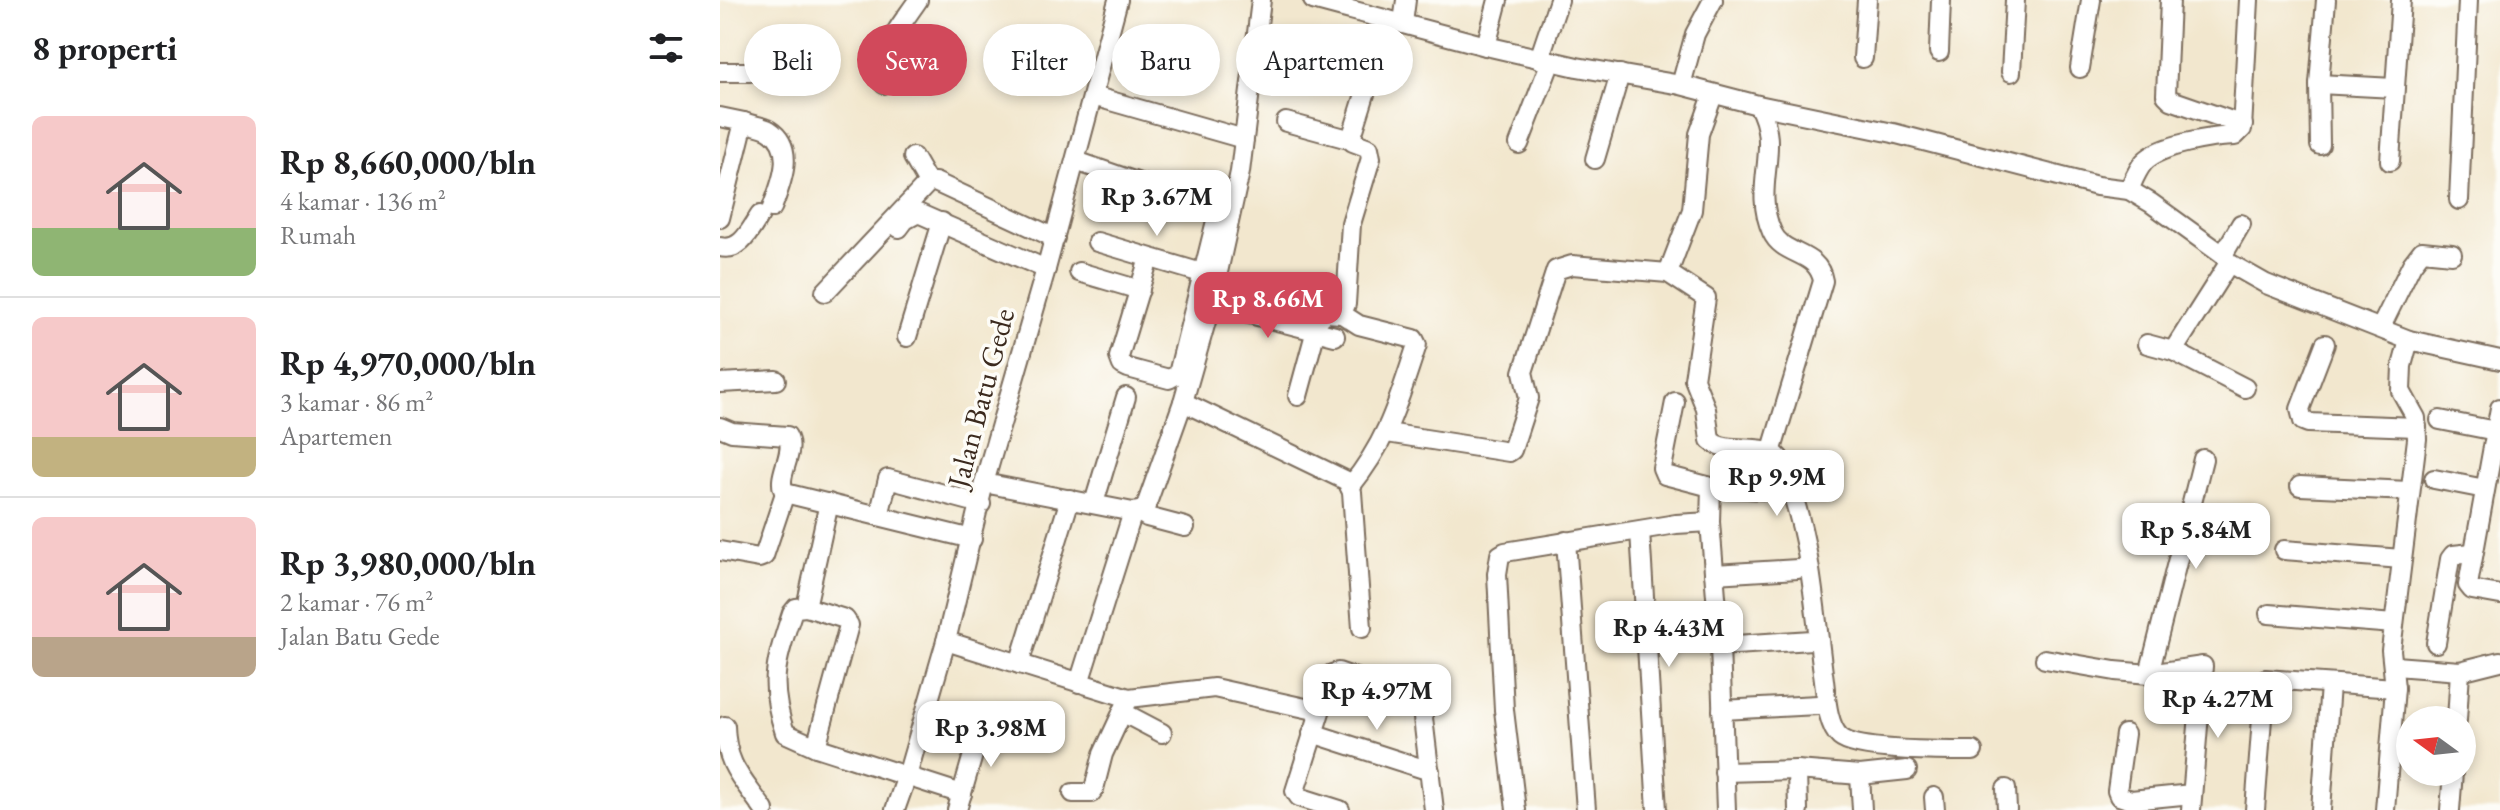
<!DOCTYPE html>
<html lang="id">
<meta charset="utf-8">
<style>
:root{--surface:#fff;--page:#f6f6f6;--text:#202124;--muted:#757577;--line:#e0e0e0;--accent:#d1495b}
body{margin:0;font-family:"EB Garamond",serif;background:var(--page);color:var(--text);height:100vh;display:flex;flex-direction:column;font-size:30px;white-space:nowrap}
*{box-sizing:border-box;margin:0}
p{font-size:26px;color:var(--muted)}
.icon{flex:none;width:44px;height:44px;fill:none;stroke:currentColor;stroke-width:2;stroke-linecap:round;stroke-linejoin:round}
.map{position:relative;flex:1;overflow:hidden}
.side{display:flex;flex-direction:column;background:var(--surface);width:720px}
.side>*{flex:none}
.banner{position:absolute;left:24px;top:24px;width:760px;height:72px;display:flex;gap:16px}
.needle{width:52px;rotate:285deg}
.buttons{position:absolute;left:1676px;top:706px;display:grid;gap:16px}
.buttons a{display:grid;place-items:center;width:80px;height:80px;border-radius:50%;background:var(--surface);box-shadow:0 4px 12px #0003;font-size:40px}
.price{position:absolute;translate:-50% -68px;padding:0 18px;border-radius:16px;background:#fff;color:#222;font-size:26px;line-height:52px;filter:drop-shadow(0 2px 4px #0008)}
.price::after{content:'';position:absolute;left:50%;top:48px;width:24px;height:18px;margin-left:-12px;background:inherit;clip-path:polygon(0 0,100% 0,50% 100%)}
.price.on{background:var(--accent);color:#fff}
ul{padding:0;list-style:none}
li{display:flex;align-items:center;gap:24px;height:200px;padding:0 32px}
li+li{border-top:2px solid var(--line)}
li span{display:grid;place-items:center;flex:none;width:224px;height:160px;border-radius:12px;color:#555}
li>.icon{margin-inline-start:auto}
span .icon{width:96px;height:96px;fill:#fffc;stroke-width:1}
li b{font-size:34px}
h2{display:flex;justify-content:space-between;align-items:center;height:96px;padding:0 32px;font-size:34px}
.tag{padding:0 28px;border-radius:36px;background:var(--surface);box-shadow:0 4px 12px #0003;font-size:28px;line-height:72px}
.tag.on{background:var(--accent);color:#fff}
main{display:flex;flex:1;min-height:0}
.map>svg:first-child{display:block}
</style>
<main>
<section class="side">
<h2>8 properti<svg class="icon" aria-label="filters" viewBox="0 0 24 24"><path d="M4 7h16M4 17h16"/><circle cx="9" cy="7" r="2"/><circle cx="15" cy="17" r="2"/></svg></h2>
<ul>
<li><span style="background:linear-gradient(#f6c9c9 70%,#8fb573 0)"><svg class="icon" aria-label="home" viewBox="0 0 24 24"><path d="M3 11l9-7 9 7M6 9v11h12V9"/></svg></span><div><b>Rp 8,660,000/bln</b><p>4 kamar · 136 m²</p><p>Rumah</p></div></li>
<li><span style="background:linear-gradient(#f6c9c9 75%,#c2b280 0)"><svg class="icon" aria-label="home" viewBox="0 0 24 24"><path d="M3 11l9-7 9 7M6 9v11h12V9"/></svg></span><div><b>Rp 4,970,000/bln</b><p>3 kamar · 86 m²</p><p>Apartemen</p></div></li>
<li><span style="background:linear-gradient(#f6c9c9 75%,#b9a48a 0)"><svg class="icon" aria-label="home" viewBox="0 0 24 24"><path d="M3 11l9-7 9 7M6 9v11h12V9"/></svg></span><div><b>Rp 3,980,000/bln</b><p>2 kamar · 76 m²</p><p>Jalan Batu Gede</p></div></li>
</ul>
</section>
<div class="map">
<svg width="1780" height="810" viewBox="0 0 1780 810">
<rect width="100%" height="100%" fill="#fdfcf7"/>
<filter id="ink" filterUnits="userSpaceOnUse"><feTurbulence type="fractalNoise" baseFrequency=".0125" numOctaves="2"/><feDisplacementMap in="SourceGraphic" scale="16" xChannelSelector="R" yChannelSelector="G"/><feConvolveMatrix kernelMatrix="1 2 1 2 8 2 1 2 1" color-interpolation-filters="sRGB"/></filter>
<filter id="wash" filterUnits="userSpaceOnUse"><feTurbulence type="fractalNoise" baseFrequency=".006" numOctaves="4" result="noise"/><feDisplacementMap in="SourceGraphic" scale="32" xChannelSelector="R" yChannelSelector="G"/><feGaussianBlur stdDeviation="1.8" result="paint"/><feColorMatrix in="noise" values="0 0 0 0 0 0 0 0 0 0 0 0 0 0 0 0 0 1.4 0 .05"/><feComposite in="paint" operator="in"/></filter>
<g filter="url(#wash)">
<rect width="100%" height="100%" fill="#f2e7ce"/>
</g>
<g filter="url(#ink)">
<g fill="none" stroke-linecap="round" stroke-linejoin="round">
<defs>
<g id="minor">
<path d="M593,0L766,46L857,67L961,85L1038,105L1173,133L1377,186L1409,190L1431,203L1503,255L1509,263L1546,284L1689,340L1780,360"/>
<path d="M1450,0L1446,95L1451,100L1523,125"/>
<path d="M683,23L686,0"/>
<path d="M766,46L778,0"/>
<path d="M1219,52L1221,0"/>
<path d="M1143,58L1147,0"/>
<path d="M819,59L839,0"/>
<path d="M1360,68L1371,0"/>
<path d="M0,72H30L58,64"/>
<path d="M1291,72L1295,0"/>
<path d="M164,84C157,50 180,27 198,0"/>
<path d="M1599,84L1674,88"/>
<path d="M961,85L975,34L993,0"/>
<path d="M373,96L524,139"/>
<path d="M1038,105C1063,149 1031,185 1052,232C1063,257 1098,250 1103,281L1040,489"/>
<path d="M0,117L24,122L0,218"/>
<path d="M24,122C31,125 42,126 49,130C77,148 61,184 52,208"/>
<path d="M566,122L632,140"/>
<path d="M799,144L831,61"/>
<path d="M1600,145L1599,84L1606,0"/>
<path d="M193,157L208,183"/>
<path d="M875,159L900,74"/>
<path d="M356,161L488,207L495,213L496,221L458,374L449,379L408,368L402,365L399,357L429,258"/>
<path d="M1670,161L1681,0"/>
<path d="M1409,190C1413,181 1417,170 1424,162C1441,144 1492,137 1515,136L1522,129L1529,0"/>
<path d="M1739,200L1748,0"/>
<path d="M179,228L185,220L198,213L326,269"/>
<path d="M377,242L485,274"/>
<path d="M0,247C21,252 30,230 40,215"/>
<path d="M1503,255L1521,224"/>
<path d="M359,272L420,290"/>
<path d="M948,273L972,210L979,134L993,95"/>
<path d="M105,292L209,182H215L335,238"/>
<path d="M491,304L615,336"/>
<path d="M622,314L639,325L694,339L697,345C678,401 669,439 630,487"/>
<path d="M1661,327L1692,264L1702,251L1732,254"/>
<path d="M187,337L222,222"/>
<path d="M1427,344L1453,351L1525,388"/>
<path d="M1605,344L1580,409L1583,421L1588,423L1697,427"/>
<path d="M1453,351L1509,263"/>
<path d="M0,383L56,380"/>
<path d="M578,396L599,319L606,313L622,314L626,304L631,224L651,158L649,148L633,142L632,136L668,20"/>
<path d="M463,402L627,481L632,492L642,628"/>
<path d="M955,402L942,468L945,475L991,487L1064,491"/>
<path d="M1780,408L1748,585L1752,590L1780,595"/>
<path d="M1720,420L1776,431"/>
<path d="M0,427L12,432L67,436C77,453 54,477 65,493L252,539"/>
<path d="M667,433L789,452L792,450L809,398L803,372L836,270L852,265L948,273L986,298L974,379L986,409L990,440C1007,456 1046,441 1059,458C1064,466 1066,478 1070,487C1091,546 1095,611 1103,673C1106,691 1106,724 1120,737C1137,752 1228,751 1253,751"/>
<path d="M1714,479L1765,489"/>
<path d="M264,483L413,512L423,510L426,506L463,402L491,304L520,172L541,0"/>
<path d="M1580,486L1689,491"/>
<path d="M991,487L990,522L1000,646L1006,810"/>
<path d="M374,503L406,397"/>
<path d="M419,512L427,517L465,527"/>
<path d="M159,516L168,479L261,504"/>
<path d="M920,531L937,810"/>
<path d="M846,541L866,810"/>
<path d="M1564,550L1682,559"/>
<path d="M0,551L39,558L44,556L65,493"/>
<path d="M994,574L1078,569"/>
<path d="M86,607L76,608L72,613C56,662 48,682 65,733L96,747L242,794"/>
<path d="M1549,614L1674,624"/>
<path d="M226,641L409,698L494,688L599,711"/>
<path d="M1716,643L1730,559L1733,555L1752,553"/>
<path d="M1000,646L1092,640"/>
<path d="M1325,659L1395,671L1429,674L1483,666L1471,810"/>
<path d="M299,664L350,499"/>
<path d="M1675,666L1740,671L1780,661"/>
<path d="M1429,674L1483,459"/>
<path d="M359,683L413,512"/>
<path d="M1002,710L1098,705"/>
<path d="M402,712L442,733"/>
<path d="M1737,720L1740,671"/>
<path d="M5,726C6,766 22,778 44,810"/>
<path d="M592,733L710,771"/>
<path d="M1405,734L1397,791L1399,796L1411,800L1472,794"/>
<path d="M96,747L129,625L125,619L86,607L109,503"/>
<path d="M1077,770L1078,810"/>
<path d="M1004,772L1077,770L1140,775L1187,770"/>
<path d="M1140,775L1142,810"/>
<path d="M1286,789L1287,810"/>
<path d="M353,793H371L374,789L383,754L409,698"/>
<path d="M1214,797L1215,810"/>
<path d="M175,810L187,776L226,641L264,483L326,269L398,0"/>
<path d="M237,810L264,717"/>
<path d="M620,810L579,797L575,791L612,674L618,672L701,701L714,810"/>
<path d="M796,810L784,710L777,574L780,555L785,552L956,524L990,522"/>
<path d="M1535,810L1545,679L1675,688"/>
<path d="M1601,810L1610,685"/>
<path d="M1665,810L1675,688L1671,650L1697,439L1696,418L1681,391L1682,366L1689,340"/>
<path d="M1730,810L1733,772"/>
</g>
</defs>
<use href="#minor" stroke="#7b6c5c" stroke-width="22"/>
<use href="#minor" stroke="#fff" stroke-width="18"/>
</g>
</g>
<g text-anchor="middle" stroke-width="7" stroke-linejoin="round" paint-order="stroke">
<g font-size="30" fill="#3b2a1e" stroke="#fdfcf7">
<text transform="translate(261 398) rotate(-75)" y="10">Jalan Batu Gede</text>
</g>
</g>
</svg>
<div class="buttons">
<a><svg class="needle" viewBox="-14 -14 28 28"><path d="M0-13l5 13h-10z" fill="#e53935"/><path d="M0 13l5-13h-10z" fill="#757577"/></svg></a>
</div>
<b class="price" style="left:437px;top:238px">Rp 3.67M</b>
<b class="price on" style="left:548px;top:340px">Rp 8.66M</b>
<b class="price" style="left:1057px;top:518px">Rp 9.9M</b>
<b class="price" style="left:1476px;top:571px">Rp 5.84M</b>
<b class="price" style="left:949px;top:669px">Rp 4.43M</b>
<b class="price" style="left:657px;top:732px">Rp 4.97M</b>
<b class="price" style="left:1498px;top:740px">Rp 4.27M</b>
<b class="price" style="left:271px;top:769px">Rp 3.98M</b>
<div class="banner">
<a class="tag">Beli</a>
<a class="tag on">Sewa</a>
<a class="tag">Filter</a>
<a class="tag">Baru</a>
<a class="tag">Apartemen</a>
</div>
</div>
</main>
